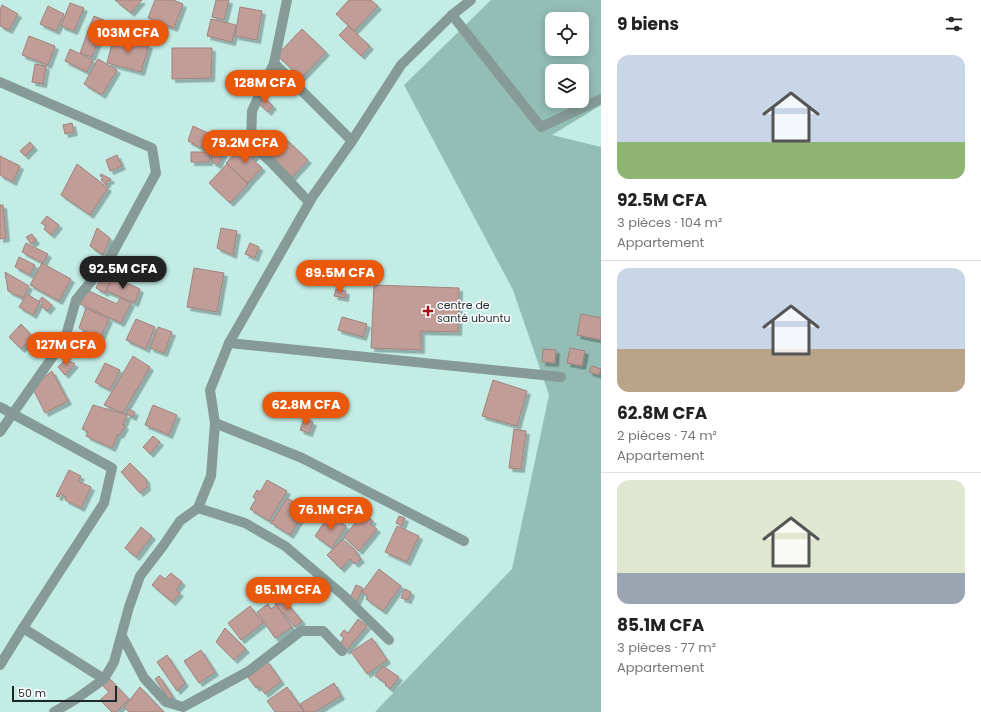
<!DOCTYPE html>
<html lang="fr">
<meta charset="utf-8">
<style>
:root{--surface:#fff;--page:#f6f6f6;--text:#222;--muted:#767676;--line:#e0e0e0;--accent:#ea580c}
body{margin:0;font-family:Poppins,sans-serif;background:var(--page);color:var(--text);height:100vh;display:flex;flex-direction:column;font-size:15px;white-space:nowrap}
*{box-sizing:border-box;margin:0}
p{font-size:13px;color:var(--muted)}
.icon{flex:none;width:22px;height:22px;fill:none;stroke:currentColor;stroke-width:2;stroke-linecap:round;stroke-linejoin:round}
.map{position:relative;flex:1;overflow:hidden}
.side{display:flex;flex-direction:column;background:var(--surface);width:380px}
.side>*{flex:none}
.tools{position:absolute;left:545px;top:12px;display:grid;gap:8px}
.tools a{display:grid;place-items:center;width:44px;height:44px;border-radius:8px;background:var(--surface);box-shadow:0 2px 10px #0003;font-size:20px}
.scale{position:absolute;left:12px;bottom:10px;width:105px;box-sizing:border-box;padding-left:4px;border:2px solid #1a2a27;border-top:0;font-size:11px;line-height:14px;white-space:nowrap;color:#1a2a27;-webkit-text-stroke:3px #fff;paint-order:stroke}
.price{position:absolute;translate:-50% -34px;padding:0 9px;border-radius:14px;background:var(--accent);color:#fff;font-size:13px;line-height:26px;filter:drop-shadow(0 1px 2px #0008)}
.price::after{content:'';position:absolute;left:50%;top:24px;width:12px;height:9px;margin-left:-6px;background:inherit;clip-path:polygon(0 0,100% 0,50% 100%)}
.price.on{background:#222;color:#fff}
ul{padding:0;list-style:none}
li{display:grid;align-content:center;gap:8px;height:212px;padding:0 16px}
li+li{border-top:1px solid var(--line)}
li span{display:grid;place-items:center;height:124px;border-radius:12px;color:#555}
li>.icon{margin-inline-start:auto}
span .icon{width:72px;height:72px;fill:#fffc;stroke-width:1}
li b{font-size:17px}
h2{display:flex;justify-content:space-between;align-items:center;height:48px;padding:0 16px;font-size:17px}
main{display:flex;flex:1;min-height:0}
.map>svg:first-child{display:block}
</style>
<main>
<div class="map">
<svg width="601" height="712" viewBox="0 0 601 712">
<defs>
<filter id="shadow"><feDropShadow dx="3.5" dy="3.5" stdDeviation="0" flood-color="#0004"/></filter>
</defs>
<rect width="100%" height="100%" fill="#c3ece5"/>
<path fill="#93bdb5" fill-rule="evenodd" d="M491,0H601V105L552,135L601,147V712H375L512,569L549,395L513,290L404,85ZM552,19H582V49H552ZM552,71H582V101H552Z"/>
<g fill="#c19d98" stroke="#a3817c" filter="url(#shadow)">
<path d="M115,0H142L131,13Z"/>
<path d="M155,0H173L183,4L174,28L148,18Z"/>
<path d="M216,0H229L224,20L212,17Z"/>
<path d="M349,0H371L378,6L354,31L336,14Z"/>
<path d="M70,3L84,8L74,31L61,26Z"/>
<path d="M2,5L18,14L9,30L0,26V10Z"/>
<path d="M48,6L64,14L56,31L40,24Z"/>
<path d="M240,7L262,11L257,40L235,36Z"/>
<path d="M94,16L111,23L104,40L87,33Z"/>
<path d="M211,19L236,25L232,42L207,36Z"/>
<path d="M348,26L370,46L361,56L339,35Z"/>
<path d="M302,29L326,52L301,78L277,55Z"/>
<path d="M87,34L99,38L92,57L80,53Z"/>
<path d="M29,36L55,46L48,65L22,55Z"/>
<path d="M114,36L149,45L141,72L107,63Z"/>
<path d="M172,48H212L211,78L172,79Z"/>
<path d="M70,49L93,60L87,72L65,61Z"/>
<path d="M98,59L117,70L102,95L84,84Z"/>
<path d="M35,64L46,66L43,84L32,82Z"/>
<path d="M262,95L273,106L268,112L257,102Z"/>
<path d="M72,123L74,132L65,134L63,125Z"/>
<path d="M193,126L210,134L207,141L205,140L201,148L188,141Z"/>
<path d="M209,137L227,145L218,165L212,162L211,152L204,149Z"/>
<path d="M286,139L308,160L290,179L268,158Z"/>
<path d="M30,142L34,147L25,156L20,151Z"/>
<path d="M244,144L256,155L252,159L262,168L248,183L226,163Z"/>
<path d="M191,152H210L209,162H191Z"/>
<path d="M117,155L122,166L110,171L106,160Z"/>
<path d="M0,156L20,166L13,182L0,175Z"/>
<path d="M77,164L108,188L90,215L61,195Z"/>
<path d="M227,164L248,184L230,203L209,183Z"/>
<path d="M101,174L111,179L110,181L108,180L106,185L101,180L103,177L100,176Z"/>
<path d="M0,205H3L6,238L0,239Z"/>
<path d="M47,216L59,225L51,235L44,229L46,226L41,223Z"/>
<path d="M97,228L110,238L103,255L90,246Z"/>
<path d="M221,228L237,231L233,255L217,248Z"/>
<path d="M32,234L36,241L31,244L26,237Z"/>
<path d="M26,243L48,254L43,263L22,252Z"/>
<path d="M250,243L259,247L255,258L245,254Z"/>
<path d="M19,257L35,265L30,275L15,267Z"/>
<path d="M42,263L71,279L59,301L30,285Z"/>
<path d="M194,268L224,273L217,312L187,307Z"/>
<path d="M5,272L29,286L23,298L8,291Z"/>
<path d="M104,272L113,276L105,293L96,288Z"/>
<path d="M113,277L140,289L135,303L106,291Z"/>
<path d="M374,285L459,288L458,332L421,331V350L371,348Z"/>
<path d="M336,289L346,291L345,298L334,296Z"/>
<path d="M87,290L117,304L120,298L131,303L121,323L80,304Z"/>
<path d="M27,294L40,302L33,315L19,307Z"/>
<path d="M42,297L52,305L47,311L41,306L43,303L39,301Z"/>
<path d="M86,308L109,319L100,339L79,328Z"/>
<path d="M581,314L601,318V340L577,335Z"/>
<path d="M342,317L367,324L363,337L338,330Z"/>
<path d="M136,319L155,327L146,349L126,340Z"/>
<path d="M21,324L33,337L21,349L9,337Z"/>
<path d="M158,327L172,332L164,353L150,348Z"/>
<path d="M64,342L73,347L66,357L58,352Z"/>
<path d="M570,348L585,351L582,366L567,363Z"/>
<path d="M543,349L556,350L555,363L542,362Z"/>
<path d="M133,356L150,367L123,413L104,405Z"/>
<path d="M66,359L75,364L65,375L58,367Z"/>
<path d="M105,363L120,370L110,390L95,382Z"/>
<path d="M592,366L601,369L599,375L589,372Z"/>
<path d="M52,371L68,401L45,413L32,387Z"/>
<path d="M493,380L527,391L517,426L482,416Z"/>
<path d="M93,405L127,415L123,425L125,426L120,435L118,434L112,448L86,436L88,432L82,429Z"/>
<path d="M153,405L177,415L169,435L145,425Z"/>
<path d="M128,409L135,412L133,417L126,414Z"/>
<path d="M304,419L313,422L309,433L300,430Z"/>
<path d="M514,429L526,431L521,469L509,468Z"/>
<path d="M153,436L160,442L150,454L143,447Z"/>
<path d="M130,463L146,479L147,487L140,493L121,472Z"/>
<path d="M69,470L81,476L78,481L91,487L81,508L65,500L66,497L60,494L59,497L56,496Z"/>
<path d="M267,480L287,491L269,521L250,509L256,499L253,497L257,490L260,492Z"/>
<path d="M287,498L306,509L290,535L271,523Z"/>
<path d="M363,513L373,521L370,524L377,529L359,551L344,537Z"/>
<path d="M329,515L346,526L332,548L315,536Z"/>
<path d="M399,516L405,518L402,526L396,523Z"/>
<path d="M397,526L419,536L407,562L385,552Z"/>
<path d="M141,527L152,536L136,557L125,548Z"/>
<path d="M343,539L357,552L356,553L361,559L355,564L350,559L341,569L327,555Z"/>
<path d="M379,569L401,586L383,611L366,599L368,596L362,592Z"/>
<path d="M171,573L182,582L176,590L180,593L172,602L152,585L160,575L165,579Z"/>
<path d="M356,585L363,588L356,603L349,600Z"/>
<path d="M405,589L411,592L408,600L401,598Z"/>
<path d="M280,595L302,621L295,627L273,601Z"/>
<path d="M268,604L271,609L276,605L292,627L275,638L257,612Z"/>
<path d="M250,606L263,623L241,640L228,623Z"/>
<path d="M358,619L367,626L346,651L339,645L344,638L340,635L344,630L348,633Z"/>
<path d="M225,628L246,649L234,660L216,642Z"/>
<path d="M372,638L387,660L367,674L351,652Z"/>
<path d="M201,650L215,672L199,683L184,661Z"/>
<path d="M167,655L185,683L177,691L157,662Z"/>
<path d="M267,661L281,681L265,694L259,686L256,688L247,676Z"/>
<path d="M383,666L399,677L390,689L385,685L386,683L375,676Z"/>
<path d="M159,676L173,697L169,699L155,679Z"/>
<path d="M108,677L129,699L116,712H112L100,700L109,692L101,684Z"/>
<path d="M334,683L341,696L315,712H305L300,704Z"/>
<path d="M140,687L164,712H129L124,707Z"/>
<path d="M287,687L304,712H275L267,701Z"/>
</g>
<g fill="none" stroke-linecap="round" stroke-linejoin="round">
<g stroke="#869b97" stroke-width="10">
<path d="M287,0L274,63L352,141"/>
<path d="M452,15L541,127L601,99"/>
<path d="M274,63L252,111L251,144L271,162L309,202"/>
<path d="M0,82L152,148L156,173L110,258L76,300L65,339L0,432"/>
<path d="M229,343L561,377"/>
<path d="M0,407L112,468L104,503L23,628"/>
<path d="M215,423L302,458L464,541"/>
<path d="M198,508L245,523L285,546L343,595L389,640"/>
<path d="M122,636L144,678L166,702L183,707L249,671L301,631H323L342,651"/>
<path d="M0,665L23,628L104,679"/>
<path d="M54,712L76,699L104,679L114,662L129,607L140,576L163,546L180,521L198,508L211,476L215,423L210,390L229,343L313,196L352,141L401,65L452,15L471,0"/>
</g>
</g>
<path fill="#a50f11" stroke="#fff" stroke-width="1.5" d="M426 305h4v4h4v4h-4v4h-4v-4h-4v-4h4z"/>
<g text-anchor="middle" stroke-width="3" stroke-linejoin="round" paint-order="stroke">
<g font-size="11" fill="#1a2a27" stroke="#fff" text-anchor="start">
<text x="437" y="309">centre de<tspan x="437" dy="13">santé ubuntu</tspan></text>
</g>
</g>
</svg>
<div class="tools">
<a><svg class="icon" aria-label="locate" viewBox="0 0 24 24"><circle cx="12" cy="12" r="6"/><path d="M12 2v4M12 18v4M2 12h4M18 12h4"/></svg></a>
<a><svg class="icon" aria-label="layers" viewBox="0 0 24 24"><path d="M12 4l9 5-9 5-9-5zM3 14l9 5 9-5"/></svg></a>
</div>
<div class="scale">50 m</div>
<b class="price" style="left:128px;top:54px">103M CFA</b>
<b class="price" style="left:265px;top:104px">128M CFA</b>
<b class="price" style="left:245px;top:164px">79.2M CFA</b>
<b class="price on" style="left:123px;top:290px">92.5M CFA</b>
<b class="price" style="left:340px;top:294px">89.5M CFA</b>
<b class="price" style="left:66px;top:366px">127M CFA</b>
<b class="price" style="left:306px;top:426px">62.8M CFA</b>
<b class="price" style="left:331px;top:531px">76.1M CFA</b>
<b class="price" style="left:288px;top:611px">85.1M CFA</b>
</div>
<section class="side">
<h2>9 biens<svg class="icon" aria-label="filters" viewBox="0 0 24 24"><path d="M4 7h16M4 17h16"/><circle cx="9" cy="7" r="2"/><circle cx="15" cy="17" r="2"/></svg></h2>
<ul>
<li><span style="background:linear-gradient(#c9d6e8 70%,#8fb573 0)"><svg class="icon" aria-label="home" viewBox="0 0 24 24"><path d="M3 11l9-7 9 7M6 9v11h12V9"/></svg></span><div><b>92.5M CFA</b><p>3 pièces · 104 m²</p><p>Appartement</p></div></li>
<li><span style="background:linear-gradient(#c9d6e8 65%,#b9a48a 0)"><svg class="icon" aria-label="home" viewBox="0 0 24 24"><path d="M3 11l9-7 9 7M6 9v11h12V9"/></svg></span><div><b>62.8M CFA</b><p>2 pièces · 74 m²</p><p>Appartement</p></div></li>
<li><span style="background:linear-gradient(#dfe7d0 75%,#9aa5b1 0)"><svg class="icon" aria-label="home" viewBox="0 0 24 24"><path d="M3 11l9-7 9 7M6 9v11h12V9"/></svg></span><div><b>85.1M CFA</b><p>3 pièces · 77 m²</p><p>Appartement</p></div></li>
</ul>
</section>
</main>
